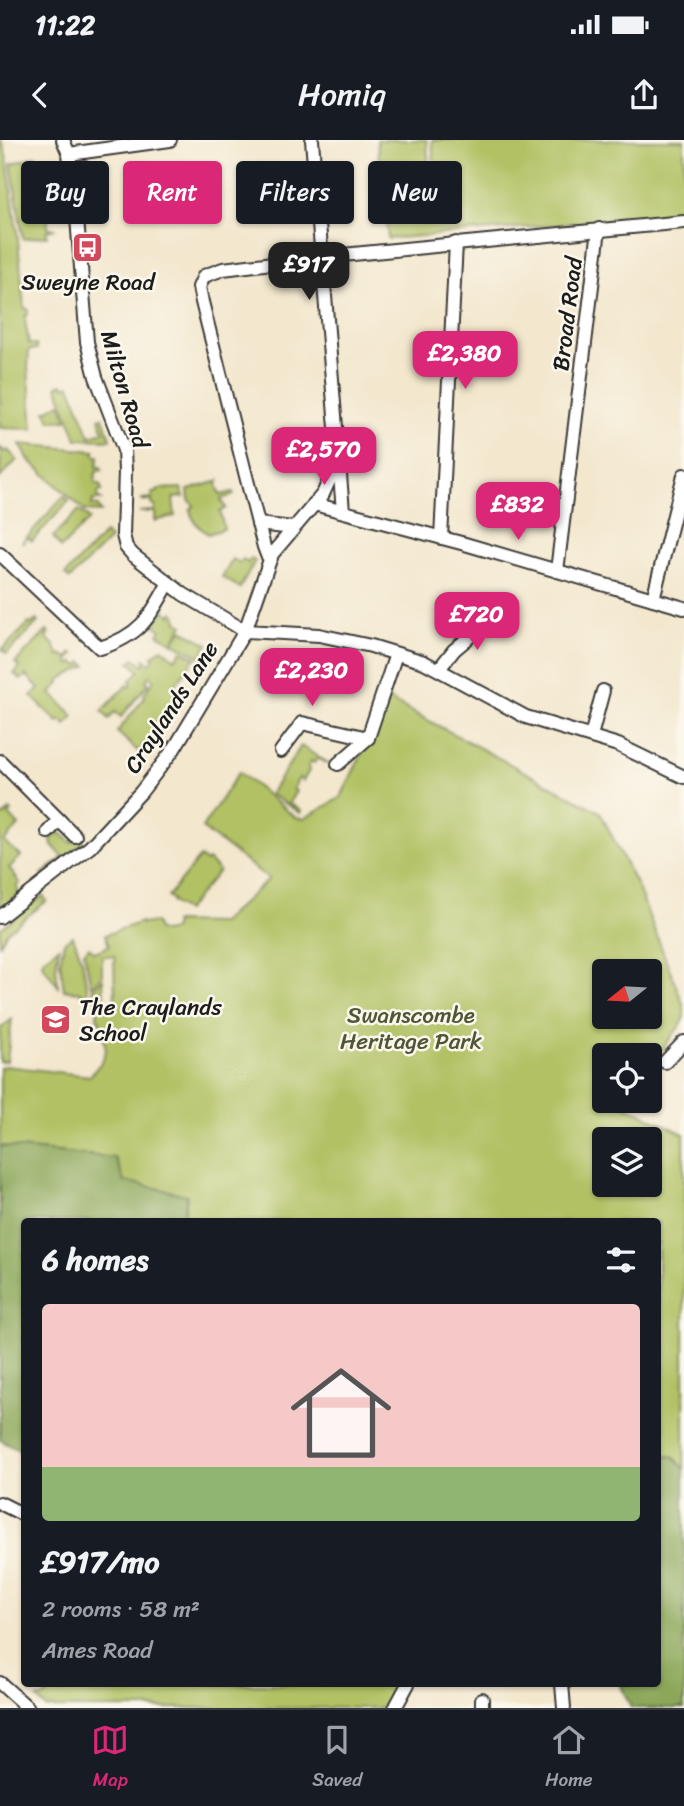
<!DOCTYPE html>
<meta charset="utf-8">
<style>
:root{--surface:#171b24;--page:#20242c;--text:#f1f3f6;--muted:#9ea1a6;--line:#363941;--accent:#db2777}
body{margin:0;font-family:Sriracha,sans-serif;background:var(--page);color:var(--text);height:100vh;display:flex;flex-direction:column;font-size:26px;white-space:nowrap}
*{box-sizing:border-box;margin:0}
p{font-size:23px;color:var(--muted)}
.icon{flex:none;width:38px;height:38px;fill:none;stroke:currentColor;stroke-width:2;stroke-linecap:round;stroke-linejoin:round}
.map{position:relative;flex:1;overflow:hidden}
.side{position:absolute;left:21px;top:1078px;width:640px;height:469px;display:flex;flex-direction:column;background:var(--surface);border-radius:7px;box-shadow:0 2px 5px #0004}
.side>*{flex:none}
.hud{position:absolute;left:21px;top:21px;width:642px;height:63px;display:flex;gap:14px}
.needle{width:46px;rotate:252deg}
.controls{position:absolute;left:592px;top:819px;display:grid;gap:14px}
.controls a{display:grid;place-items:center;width:70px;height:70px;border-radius:7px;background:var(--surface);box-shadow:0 2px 5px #0004;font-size:35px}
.price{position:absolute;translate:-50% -60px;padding:0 16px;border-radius:14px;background:var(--accent);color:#fff;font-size:23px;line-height:46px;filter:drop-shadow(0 2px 4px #0008)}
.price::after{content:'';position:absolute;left:50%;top:42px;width:21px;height:16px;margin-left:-10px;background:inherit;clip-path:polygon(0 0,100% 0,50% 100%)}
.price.current{background:#222;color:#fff}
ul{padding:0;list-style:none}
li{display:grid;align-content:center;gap:14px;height:371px;padding:0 21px}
li span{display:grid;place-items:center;height:217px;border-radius:7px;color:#555}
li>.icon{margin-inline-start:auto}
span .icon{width:126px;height:126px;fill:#fffc;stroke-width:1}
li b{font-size:30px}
h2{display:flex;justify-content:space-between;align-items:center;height:84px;padding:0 21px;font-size:30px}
.pill{padding:0 24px;border-radius:7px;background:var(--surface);box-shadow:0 2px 5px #0004;font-size:24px;line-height:63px}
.pill.current{background:var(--accent);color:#fff}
.status{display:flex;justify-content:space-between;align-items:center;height:49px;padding:0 35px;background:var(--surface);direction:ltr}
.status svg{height:19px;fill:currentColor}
header{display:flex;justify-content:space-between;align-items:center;height:91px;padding:0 21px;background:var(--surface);font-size:32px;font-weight:600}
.menu{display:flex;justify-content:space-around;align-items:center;height:98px;border-top:2px solid var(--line);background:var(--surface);font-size:19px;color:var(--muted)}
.menu a{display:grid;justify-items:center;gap:4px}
.menu .current{color:var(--accent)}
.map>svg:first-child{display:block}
</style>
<div class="status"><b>11:22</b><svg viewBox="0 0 49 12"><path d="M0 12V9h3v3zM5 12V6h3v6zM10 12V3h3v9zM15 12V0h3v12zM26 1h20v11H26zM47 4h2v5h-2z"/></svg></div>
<header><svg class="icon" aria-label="back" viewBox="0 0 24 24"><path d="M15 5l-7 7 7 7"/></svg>Homiq<svg class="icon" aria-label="share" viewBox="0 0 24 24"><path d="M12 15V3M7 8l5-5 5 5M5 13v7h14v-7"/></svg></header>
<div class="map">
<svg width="684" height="1568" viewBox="0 0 684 1568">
<rect width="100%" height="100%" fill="#fbf7ec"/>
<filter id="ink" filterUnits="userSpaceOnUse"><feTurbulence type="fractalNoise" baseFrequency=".0143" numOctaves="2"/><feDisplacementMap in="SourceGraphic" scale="14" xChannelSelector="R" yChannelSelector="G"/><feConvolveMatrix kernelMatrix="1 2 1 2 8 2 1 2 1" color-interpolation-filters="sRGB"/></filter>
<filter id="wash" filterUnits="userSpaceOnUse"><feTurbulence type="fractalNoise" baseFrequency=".00686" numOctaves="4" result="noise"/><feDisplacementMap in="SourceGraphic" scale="28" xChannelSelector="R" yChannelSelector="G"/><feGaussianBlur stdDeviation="1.57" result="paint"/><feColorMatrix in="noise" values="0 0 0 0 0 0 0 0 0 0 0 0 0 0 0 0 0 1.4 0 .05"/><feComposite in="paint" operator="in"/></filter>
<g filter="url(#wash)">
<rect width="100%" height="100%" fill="#f3e7cd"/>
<g fill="#b1c164" stroke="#666e40" stroke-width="2" fill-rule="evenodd">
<path d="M0,0L4,6L7,19L18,99L24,168L28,169V175L25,176C25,186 28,194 29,204H36L37,209L29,210L28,228L33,289L0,288Z"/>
<path d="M377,0H427L429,36H435L432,0H684V74L388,99Z"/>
<path d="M36,16L37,20H43L33,23L34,29L38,28L39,32L45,31V33L38,36L39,46L48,49L49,55L40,57L39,65H46V67L42,68L45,74L51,73L48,76V87L54,89L46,91L47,96L23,99L11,24Z"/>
<path d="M63,244L65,247L70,245L90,296L104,292L99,278L103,277L111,300L77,299L57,246Z"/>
<path d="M61,263L67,280L50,281L46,271Z"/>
<path d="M20,304L95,311V316H99L97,327H101L102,330L96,332L95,343L100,344L102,351L98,352V357L101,360H93L92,365L98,366L101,372L85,371L29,320Z"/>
<path d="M1,308L5,312L8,310L17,320L0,338Z"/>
<path d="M219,341L217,344L220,355L233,352L234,355L221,359L226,368L220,372L224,389L208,394C199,388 192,380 190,370L194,366L189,360L188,350Z"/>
<path d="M181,348L184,357L173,358L175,376L155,381V372H139L155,371V366L152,365V361H142V359L153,358L152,353L158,352V349Z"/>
<path d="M64,356L69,361L32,401L27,397L22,403Z"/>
<path d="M79,370L90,379L61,408L53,397Z"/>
<path d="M105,393L110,399L70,439L65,435Z"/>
<path d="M233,419L240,423L243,419L248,423L251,419L255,421L240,448L222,437Z"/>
<path d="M166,467L165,471L171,475L173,472L176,475L177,481L183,485L172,502L158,494L161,490L154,485Z"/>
<path d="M36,480L38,482L7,514L2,510L29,483L31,484Z"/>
<path d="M182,490L208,504L202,513L206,515L204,518L173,503Z"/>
<path d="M47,491L49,493L46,497L54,505L59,516L61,514L68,518L72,513L74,514L68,520L71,525L74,522L79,526L83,522L87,526L59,540L60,543L51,553L74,576L66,585L61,580L58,582L31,556L39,548L26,535L21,540L14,534L20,527L15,523Z"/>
<path d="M162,508L175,519L182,511L197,518L194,519L174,547L177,550L175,554L178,556L170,571L162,580L165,583L163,585L160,582L157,585L160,590L155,587L153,590L157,593L155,597L151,595L147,601L150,604L148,607L143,604L140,613L117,592L145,557L144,555L154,539L149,536L146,541L149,543L121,577L115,572L109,579L102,571L127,545L129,547L132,544L130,541L139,531L130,522L134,518L144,525L146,521L143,518L150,523L154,518L152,516Z"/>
<path d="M388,559L600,672L638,748L684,866V880L649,928V915H604V961H626L624,965L684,994V1355L658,1352V1082L184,1081L187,1055L124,1041L115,1018L0,1006V927L6,926L90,936L102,921L106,911L103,890L97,876L99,862L92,856V849L103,839L104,863L115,862L114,816H102V836L91,846L84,812L89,807L95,812L109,806L105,795L141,782V784L155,782L158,790L164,792L173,790L175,783L173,782L221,783L269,739L202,688L239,632L296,678L304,679L341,657ZM604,831H649V877H604ZM604,999H649V1045H604Z"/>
<path d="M301,606L331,625L318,618L314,623L311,621L308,627L310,629L303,641L299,638L293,649L296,651L289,663L301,671L300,673L270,654Z"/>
<path d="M10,670L12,672L9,675L19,686L4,702L21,716L9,728L20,743L17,746L19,754L0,768V676H4Z"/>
<path d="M58,693L62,694L72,703L79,696L84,702L43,736L42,734L63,717L52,705L51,699Z"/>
<path d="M200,717L206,722L208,720L219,731L186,771L172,762L173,760L168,756Z"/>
<path d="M43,756L47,761L7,792L0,804V789Z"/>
<path d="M73,796L82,820L88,854L82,856L81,852L64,850L60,822L64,802Z"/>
<path d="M59,807L56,827L58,846L42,824L43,819Z"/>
<path d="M12,879L7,921L0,922V889Z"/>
<path d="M55,1544H398L386,1568H46L37,1559L43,1558Z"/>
</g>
<g fill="#8ca75a" stroke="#54623b" stroke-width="2">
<path d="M0,1006L115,1018L124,1041L187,1055L183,1081L24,1082V1313L0,1300Z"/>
<path d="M673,1316L684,1328V1568H631L620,1544H658V1317Z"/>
</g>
</g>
<g filter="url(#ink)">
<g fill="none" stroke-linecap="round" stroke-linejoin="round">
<defs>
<g id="minor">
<path d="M63,0L69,14L77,78L87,202L96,237L124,310L125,331L123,395L126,407L133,415L183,454L245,491L319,495L371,506L424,522L526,577L618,605L684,637"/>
<path d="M312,0L343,371"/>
<path d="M69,14L170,0"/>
<path d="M314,364L465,404L684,468"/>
<path d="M258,384L293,388"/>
<path d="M441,398L456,103"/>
<path d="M0,414L100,508C139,496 150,478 168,444"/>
<path d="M271,418L267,415L264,407L202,162L199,147L204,136L223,129L322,117L684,82"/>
<path d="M557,431L599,89"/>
<path d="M653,459L684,335"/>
<path d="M439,529L454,510L492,478"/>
<path d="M591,596L603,551"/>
<path d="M281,611L302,583L368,598"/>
<path d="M0,621L75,696"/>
<path d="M338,624L368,598L396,514"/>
<path d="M48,692L59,680"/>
<path d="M0,777L90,707L141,652L174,609L245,491L272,414L323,354L338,321"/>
<path d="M665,922L684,902"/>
<path d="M0,1363L24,1375"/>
<path d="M0,1543L28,1568"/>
<path d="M562,1544L564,1568"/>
<path d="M482,1559V1568"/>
<path d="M395,1568L408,1544"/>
</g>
</defs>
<use href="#minor" stroke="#3c3a37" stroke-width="16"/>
<use href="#minor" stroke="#fff" stroke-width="12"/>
</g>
</g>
<defs>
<symbol id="bus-square" viewBox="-11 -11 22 22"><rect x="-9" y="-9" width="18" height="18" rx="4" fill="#d1495b" stroke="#fbf7ec"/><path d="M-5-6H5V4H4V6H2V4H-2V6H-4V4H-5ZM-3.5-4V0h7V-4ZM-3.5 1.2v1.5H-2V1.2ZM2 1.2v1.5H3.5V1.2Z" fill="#fff"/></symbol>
<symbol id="school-square" viewBox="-11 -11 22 22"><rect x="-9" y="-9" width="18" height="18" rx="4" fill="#d1495b" stroke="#fbf7ec"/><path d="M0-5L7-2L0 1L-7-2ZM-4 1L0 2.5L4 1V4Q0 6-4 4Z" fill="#fff"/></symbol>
</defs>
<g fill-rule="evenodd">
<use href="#bus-square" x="70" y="90" width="35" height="35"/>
<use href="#school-square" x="38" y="862" width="35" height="35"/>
</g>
<g text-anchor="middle" stroke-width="5" stroke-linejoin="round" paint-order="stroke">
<g font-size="23" fill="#1c1c1c" stroke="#fbf7ec">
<text x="88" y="150">Sweyne Road</text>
<text x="79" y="875" text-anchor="start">The Craylands<tspan x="79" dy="26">School</tspan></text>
</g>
<g font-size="23" fill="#1c1c1c" stroke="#fbf7ec">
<text transform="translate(567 174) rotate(-83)" y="8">Broad Road</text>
<text transform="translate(125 249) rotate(74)" y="8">Milton Road</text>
<text transform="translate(171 567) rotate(-57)" y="8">Craylands Lane</text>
</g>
<g font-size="23" fill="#505635" stroke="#fbf7ec">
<text x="411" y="883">Swanscombe<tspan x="411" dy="26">Heritage Park</tspan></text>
</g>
</g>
</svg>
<div class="controls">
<a><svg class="needle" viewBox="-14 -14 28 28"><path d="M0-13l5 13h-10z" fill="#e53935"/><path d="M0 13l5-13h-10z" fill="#9ea1a6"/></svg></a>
<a><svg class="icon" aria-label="locate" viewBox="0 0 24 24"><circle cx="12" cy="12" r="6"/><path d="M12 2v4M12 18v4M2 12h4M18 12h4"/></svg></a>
<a><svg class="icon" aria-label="layers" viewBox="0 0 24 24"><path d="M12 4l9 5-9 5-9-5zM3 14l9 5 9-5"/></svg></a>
</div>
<b class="price current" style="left:309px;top:162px">£917</b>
<b class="price" style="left:465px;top:251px">£2,380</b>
<b class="price" style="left:324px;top:347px">£2,570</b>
<b class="price" style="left:518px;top:402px">£832</b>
<b class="price" style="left:477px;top:512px">£720</b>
<b class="price" style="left:312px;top:568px">£2,230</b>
<div class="hud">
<a class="pill">Buy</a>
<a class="pill current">Rent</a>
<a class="pill">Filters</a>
<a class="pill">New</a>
</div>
<section class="side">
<h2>6 homes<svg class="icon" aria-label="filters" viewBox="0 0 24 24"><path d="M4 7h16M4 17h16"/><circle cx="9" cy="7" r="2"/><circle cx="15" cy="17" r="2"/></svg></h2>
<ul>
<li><span style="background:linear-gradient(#f6c9c9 75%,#8fb573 0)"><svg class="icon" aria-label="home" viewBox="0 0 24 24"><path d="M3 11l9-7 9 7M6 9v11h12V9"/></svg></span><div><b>£917/mo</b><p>2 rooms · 58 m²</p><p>Ames Road</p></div></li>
</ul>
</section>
</div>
<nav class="menu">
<a class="current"><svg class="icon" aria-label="map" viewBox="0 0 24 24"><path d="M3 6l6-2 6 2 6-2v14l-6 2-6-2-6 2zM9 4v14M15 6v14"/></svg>Map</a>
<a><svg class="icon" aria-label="saved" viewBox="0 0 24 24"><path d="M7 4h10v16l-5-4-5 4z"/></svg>Saved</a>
<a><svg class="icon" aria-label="home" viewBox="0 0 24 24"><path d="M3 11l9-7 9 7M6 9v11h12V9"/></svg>Home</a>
</nav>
